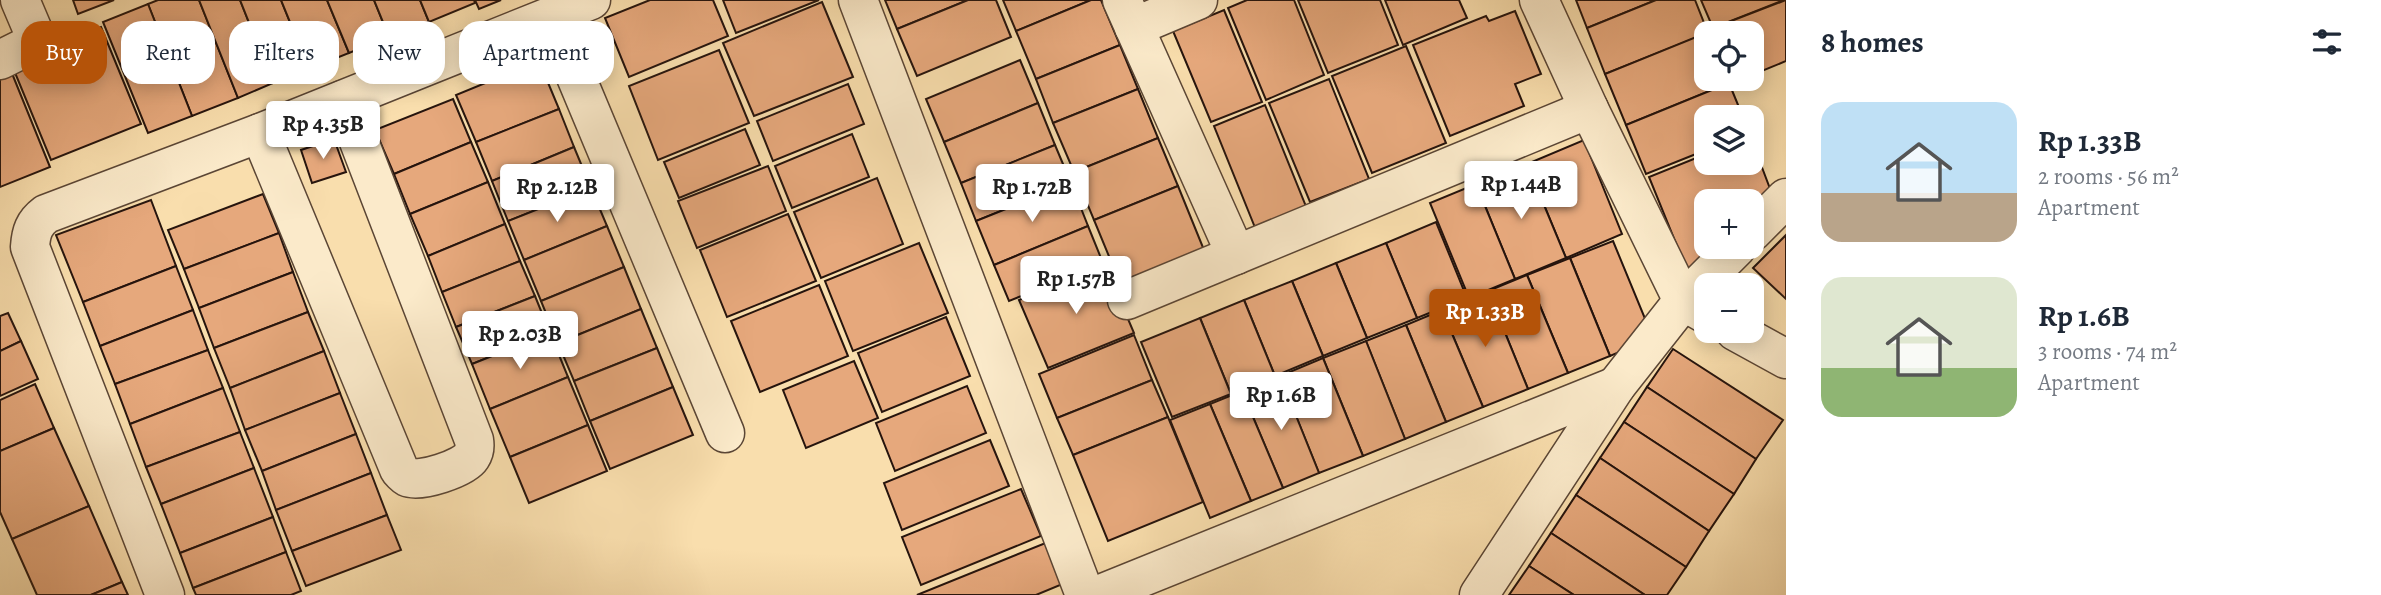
<!DOCTYPE html>
<meta charset="utf-8">
<style>
:root{--surface:#fff;--page:#f2f2f3;--text:#1f2937;--muted:#747a83;--accent:#b45309}
body{margin:0;font-family:Alegreya,serif;background:var(--page);color:var(--text);height:100vh;display:flex;flex-direction:column;font-size:26px;white-space:nowrap}
*{box-sizing:border-box;margin:0}
p{font-size:23px;color:var(--muted)}
.icon{flex:none;width:38px;height:38px;fill:none;stroke:currentColor;stroke-width:2;stroke-linecap:round;stroke-linejoin:round}
.map{position:relative;flex:1;overflow:hidden}
.panel{display:flex;flex-direction:column;background:var(--surface);width:595px}
.panel>*{flex:none}
.banner{position:absolute;left:21px;top:21px;width:665px;height:63px;display:flex;gap:14px}
.buttons{position:absolute;left:1694px;top:21px;display:grid;gap:14px}
.buttons a{display:grid;place-items:center;width:70px;height:70px;border-radius:14px;background:var(--surface);box-shadow:0 4px 18px #0003;font-size:35px}
.price{position:absolute;translate:-50% -60px;padding:0 16px;border-radius:7px;background:#fff;color:#222;font-size:23px;line-height:46px;filter:drop-shadow(0 2px 4px #0008)}
.price::after{content:'';position:absolute;left:50%;top:42px;width:21px;height:16px;margin-left:-10px;background:inherit;clip-path:polygon(0 0,100% 0,50% 100%)}
.price.current{background:var(--accent);color:#fff}
ul{padding:0;list-style:none}
li{display:flex;align-items:center;gap:21px;height:175px;padding:0 35px}
li span{display:grid;place-items:center;flex:none;width:196px;height:140px;border-radius:21px;color:#555}
li>.icon{margin-inline-start:auto}
span .icon{width:84px;height:84px;fill:#fffc;stroke-width:1}
li b{font-size:30px}
h2{display:flex;justify-content:space-between;align-items:center;height:84px;padding:0 35px;font-size:30px}
.tag{padding:0 24px;border-radius:21px;background:var(--surface);box-shadow:0 4px 18px #0003;font-size:24px;line-height:63px}
.tag.current{background:var(--accent);color:#fff}
main{display:flex;flex:1;min-height:0}
.map>svg:first-child{display:block}
</style>
<main>
<div class="map">
<svg width="1786" height="595" viewBox="0 0 1786 595">
<rect width="100%" height="100%" fill="#f9dead"/>
<filter id="stains"><feTurbulence type="fractalNoise" baseFrequency=".00286" numOctaves="4"/><feColorMatrix values="0 0 0 0 .2 0 0 0 0 .09 0 0 0 0 .02 0 0 0 .5 -.17"/></filter>
<radialGradient id="worn" r=".72"><stop offset=".6" stop-color="#630" stop-opacity="0"/><stop offset="1" stop-color="#630" stop-opacity=".3"/></radialGradient>
<g fill="#e6a87c" stroke="#26140d" stroke-width="2">
<path d="M73,0H114L78,14Z"/>
<path d="M158,0H199L238,98L192,116L148,4Z"/>
<path d="M199,0H240L273,83L238,98Z"/>
<path d="M240,0H281L309,69L273,83Z"/>
<path d="M281,0H327L349,53L309,69Z"/>
<path d="M327,0H374L389,37L349,53Z"/>
<path d="M374,0H420L429,22L389,37Z"/>
<path d="M420,0H474L475,3L429,22Z"/>
<path d="M475,0H501L479,9Z"/>
<path d="M650,0H713L728,36L629,77L605,18Z"/>
<path d="M723,0H819L736,33Z"/>
<path d="M885,0H968L897,29Z"/>
<path d="M968,0H996L1011,37L917,76L897,29Z"/>
<path d="M1003,0H1091L1016,31Z"/>
<path d="M1091,0H1101L1120,45L1036,79L1016,31Z"/>
<path d="M1247,0H1294L1324,75L1266,100L1228,8Z"/>
<path d="M1298,0H1380L1398,45L1328,73Z"/>
<path d="M1385,0H1459L1467,18L1403,45Z"/>
<path d="M1576,0H1656L1587,28Z"/>
<path d="M1656,0H1695L1708,33L1605,74L1587,28Z"/>
<path d="M1701,0H1784L1713,28Z"/>
<path d="M1786,0V61L1752,75V33H1715L1713,28Z"/>
<path d="M822,2L853,77L754,116L723,43Z"/>
<path d="M148,4L192,116L148,133L103,22Z"/>
<path d="M1224,10L1262,102L1211,122L1173,31Z"/>
<path d="M1515,11L1541,74L1515,84L1524,106L1450,136L1413,45L1486,16L1489,21Z"/>
<path d="M101,27L141,124L51,160L11,63Z"/>
<path d="M1706,33V79H1727L1729,83L1626,125L1605,74Z"/>
<path d="M1120,45L1138,89L1053,123L1036,79Z"/>
<path d="M1406,46L1446,143L1372,173L1332,76Z"/>
<path d="M719,50L749,123L658,160L629,86Z"/>
<path d="M1020,60L1038,103L944,142L926,99Z"/>
<path d="M539,61L559,109L476,142L456,95Z"/>
<path d="M9,66L50,167L0,187V70Z"/>
<path d="M1329,79L1369,179L1310,202L1269,103Z"/>
<path d="M1729,83L1743,117H1706V150L1646,174L1626,125Z"/>
<path d="M848,84L864,124L773,161L757,121Z"/>
<path d="M1138,89L1158,138L1074,172L1053,123Z"/>
<path d="M453,99L471,142L394,174L375,130Z"/>
<path d="M1038,103L1055,145L961,183L944,142Z"/>
<path d="M1265,105L1307,209L1256,230L1214,126Z"/>
<path d="M559,109L574,147L492,181L476,142Z"/>
<path d="M745,129L760,165L679,198L664,162Z"/>
<path d="M852,134L869,177L792,208L775,166Z"/>
<path d="M1158,138L1178,186L1094,220L1074,172Z"/>
<path d="M334,139L346,172L312,183L301,150Z"/>
<path d="M1584,140L1622,234L1566,258L1527,164Z"/>
<path d="M1752,141L1772,194L1752,213V201H1706V247H1716L1688,273L1649,177L1706,154V163H1752Z"/>
<path d="M471,142L488,182L410,214L394,174Z"/>
<path d="M1055,145L1071,183L976,221L961,183Z"/>
<path d="M574,147L591,188L508,221L492,181Z"/>
<path d="M1527,164L1566,258L1515,279L1476,184Z"/>
<path d="M768,166L786,211L697,248L678,201Z"/>
<path d="M877,178L903,244L821,278L794,212Z"/>
<path d="M488,182L505,224L428,256L410,214Z"/>
<path d="M1071,183L1088,226L994,265L976,221Z"/>
<path d="M1476,184L1515,279L1469,298L1430,203Z"/>
<path d="M1178,186L1204,250L1120,283L1094,220Z"/>
<path d="M591,188L607,226L524,260L508,221Z"/>
<path d="M263,194L279,233L184,269L168,230Z"/>
<path d="M151,200L176,266L83,302L56,235Z"/>
<path d="M788,214L816,281L727,317L700,250Z"/>
<path d="M1436,222L1467,298L1417,318L1386,243Z"/>
<path d="M505,224L520,261L442,292L428,256Z"/>
<path d="M607,226L624,267L541,301L524,260Z"/>
<path d="M1088,226L1103,263L1009,301L994,265Z"/>
<path d="M279,233L293,272L199,308L184,269Z"/>
<path d="M1786,235V299L1753,268Z"/>
<path d="M1613,241L1653,338L1610,356L1570,258Z"/>
<path d="M919,243L948,313L853,351L825,281Z"/>
<path d="M1386,243L1417,318L1367,338L1336,263Z"/>
<path d="M1570,258L1610,356L1568,373L1527,275Z"/>
<path d="M520,261L535,296L456,327L442,292Z"/>
<path d="M1336,263L1367,338L1323,356L1292,281Z"/>
<path d="M1105,265L1134,333L1048,368L1019,300Z"/>
<path d="M176,266L193,310L100,346L83,302Z"/>
<path d="M624,267L641,309L558,343L541,301Z"/>
<path d="M293,272L308,312L214,348L199,308Z"/>
<path d="M1527,275L1568,373L1528,389L1488,291Z"/>
<path d="M1292,281L1323,356L1275,376L1244,300Z"/>
<path d="M819,285L848,356L760,392L731,321Z"/>
<path d="M1488,291L1528,389L1483,407L1442,310Z"/>
<path d="M535,296L550,333L472,364L456,327Z"/>
<path d="M1244,300L1275,376L1231,394L1200,318Z"/>
<path d="M641,309L657,348L574,381L558,343Z"/>
<path d="M193,310L208,350L115,384L100,346Z"/>
<path d="M1442,310L1483,407L1446,422L1406,325Z"/>
<path d="M308,312L324,351L230,388L214,348Z"/>
<path d="M8,313L21,341L0,351V316Z"/>
<path d="M946,317L970,376L882,412L858,353Z"/>
<path d="M1200,318L1231,394L1172,417L1141,342Z"/>
<path d="M1406,325L1446,422L1405,439L1366,341Z"/>
<path d="M550,333L568,377L490,409L472,364Z"/>
<path d="M1134,335L1152,380L1057,418L1039,374Z"/>
<path d="M21,341L38,379L0,396V351Z"/>
<path d="M1366,341L1405,439L1363,456L1323,358Z"/>
<path d="M657,348L673,387L590,421L574,381Z"/>
<path d="M1673,349L1783,420L1756,459L1647,387Z"/>
<path d="M208,350L223,388L130,424L115,384Z"/>
<path d="M324,351L340,393L245,430L230,388Z"/>
<path d="M1323,358L1363,456L1319,473L1280,376Z"/>
<path d="M854,361L878,418L806,448L783,390Z"/>
<path d="M1280,376L1319,473L1283,488L1242,391Z"/>
<path d="M568,377L588,425L510,457L490,409Z"/>
<path d="M1152,380L1168,417L1073,455L1057,418Z"/>
<path d="M35,384L54,428L0,451V400Z"/>
<path d="M967,386L986,433L895,471L876,423Z"/>
<path d="M673,387L693,435L610,469L590,421Z"/>
<path d="M1647,387L1756,459L1734,494L1624,422Z"/>
<path d="M223,388L240,432L146,467L130,424Z"/>
<path d="M1242,391L1283,488L1251,501L1210,404Z"/>
<path d="M340,393L356,434L262,471L245,430Z"/>
<path d="M1210,404L1251,501L1210,518L1170,420Z"/>
<path d="M1168,417L1203,502L1108,541L1073,455Z"/>
<path d="M1624,422L1734,494L1709,531L1600,458Z"/>
<path d="M588,425L607,471L529,503L510,457Z"/>
<path d="M54,428L89,506L12,539L0,512V451Z"/>
<path d="M240,432L254,468L161,504L146,467Z"/>
<path d="M356,434L371,473L276,510L262,471Z"/>
<path d="M990,440L1009,486L902,530L884,483Z"/>
<path d="M1600,458L1709,531L1686,567L1576,495Z"/>
<path d="M254,468L273,517L180,553L161,504Z"/>
<path d="M371,473L387,515L292,551L276,510Z"/>
<path d="M1021,489L1041,536L921,585L902,537Z"/>
<path d="M1576,495L1686,567L1667,595H1645L1551,533Z"/>
<path d="M89,506L122,582L91,595H37L12,539Z"/>
<path d="M387,515L401,550L306,586L292,551Z"/>
<path d="M273,517L286,552L193,588L180,553Z"/>
<path d="M1551,533L1645,595H1574L1529,566Z"/>
<path d="M1048,542L1065,583L1036,595H917Z"/>
<path d="M286,552L301,591L291,595H196L193,588Z"/>
<path d="M1529,566L1574,595H1509Z"/>
<path d="M122,582L128,595H91Z"/>
</g>
<g fill="none" stroke-linecap="round" stroke-linejoin="round">
<defs>
<g id="street">
<path d="M858,0L1085,595"/>
<path d="M1122,0L1236,255"/>
<path d="M1539,0L1589,109L1683,301L1704,313"/>
<path d="M551,17L725,433"/>
<path d="M1134,27L1198,0"/>
<path d="M0,60L34,43V33L20,0"/>
<path d="M260,133L399,469C400,471 405,476 407,477C420,483 464,468 471,457C475,451 475,446 474,440L343,100"/>
<path d="M1752,232L1786,198"/>
<path d="M1127,300L1589,109"/>
<path d="M1735,331L1786,359"/>
<path d="M165,595L30,247C31,232 34,223 46,214L260,133L591,0"/>
<path d="M1098,595L1616,386"/>
<path d="M1479,595L1616,386L1683,301L1737,247"/>
</g>
</defs>
<use href="#street" stroke="#5b4635" stroke-width="41"/>
<use href="#street" stroke="#fbeaca" stroke-width="38"/>
</g>
<rect width="100%" height="100%" filter="url(#stains)"/>
<rect width="100%" height="100%" fill="url(#worn)"/>
</svg>
<div class="buttons">
<a><svg class="icon" aria-label="locate" viewBox="0 0 24 24"><circle cx="12" cy="12" r="6"/><path d="M12 2v4M12 18v4M2 12h4M18 12h4"/></svg></a>
<a><svg class="icon" aria-label="layers" viewBox="0 0 24 24"><path d="M12 4l9 5-9 5-9-5zM3 14l9 5 9-5"/></svg></a>
<a>+</a>
<a>−</a>
</div>
<b class="price" style="left:323px;top:161px">Rp 4.35B</b>
<b class="price" style="left:1521px;top:221px">Rp 1.44B</b>
<b class="price" style="left:557px;top:224px">Rp 2.12B</b>
<b class="price" style="left:1032px;top:224px">Rp 1.72B</b>
<b class="price" style="left:1076px;top:316px">Rp 1.57B</b>
<b class="price current" style="left:1485px;top:349px">Rp 1.33B</b>
<b class="price" style="left:520px;top:371px">Rp 2.03B</b>
<b class="price" style="left:1281px;top:432px">Rp 1.6B</b>
<div class="banner">
<a class="tag current">Buy</a>
<a class="tag">Rent</a>
<a class="tag">Filters</a>
<a class="tag">New</a>
<a class="tag">Apartment</a>
</div>
</div>
<section class="panel">
<h2>8 homes<svg class="icon" aria-label="filters" viewBox="0 0 24 24"><path d="M4 7h16M4 17h16"/><circle cx="9" cy="7" r="2"/><circle cx="15" cy="17" r="2"/></svg></h2>
<ul>
<li><span style="background:linear-gradient(#bfe0f5 65%,#b9a48a 0)"><svg class="icon" aria-label="home" viewBox="0 0 24 24"><path d="M3 11l9-7 9 7M6 9v11h12V9"/></svg></span><div><b>Rp 1.33B</b><p>2 rooms · 56 m²</p><p>Apartment</p></div></li>
<li><span style="background:linear-gradient(#dfe7d0 65%,#8fb573 0)"><svg class="icon" aria-label="home" viewBox="0 0 24 24"><path d="M3 11l9-7 9 7M6 9v11h12V9"/></svg></span><div><b>Rp 1.6B</b><p>3 rooms · 74 m²</p><p>Apartment</p></div></li>
</ul>
</section>
</main>
